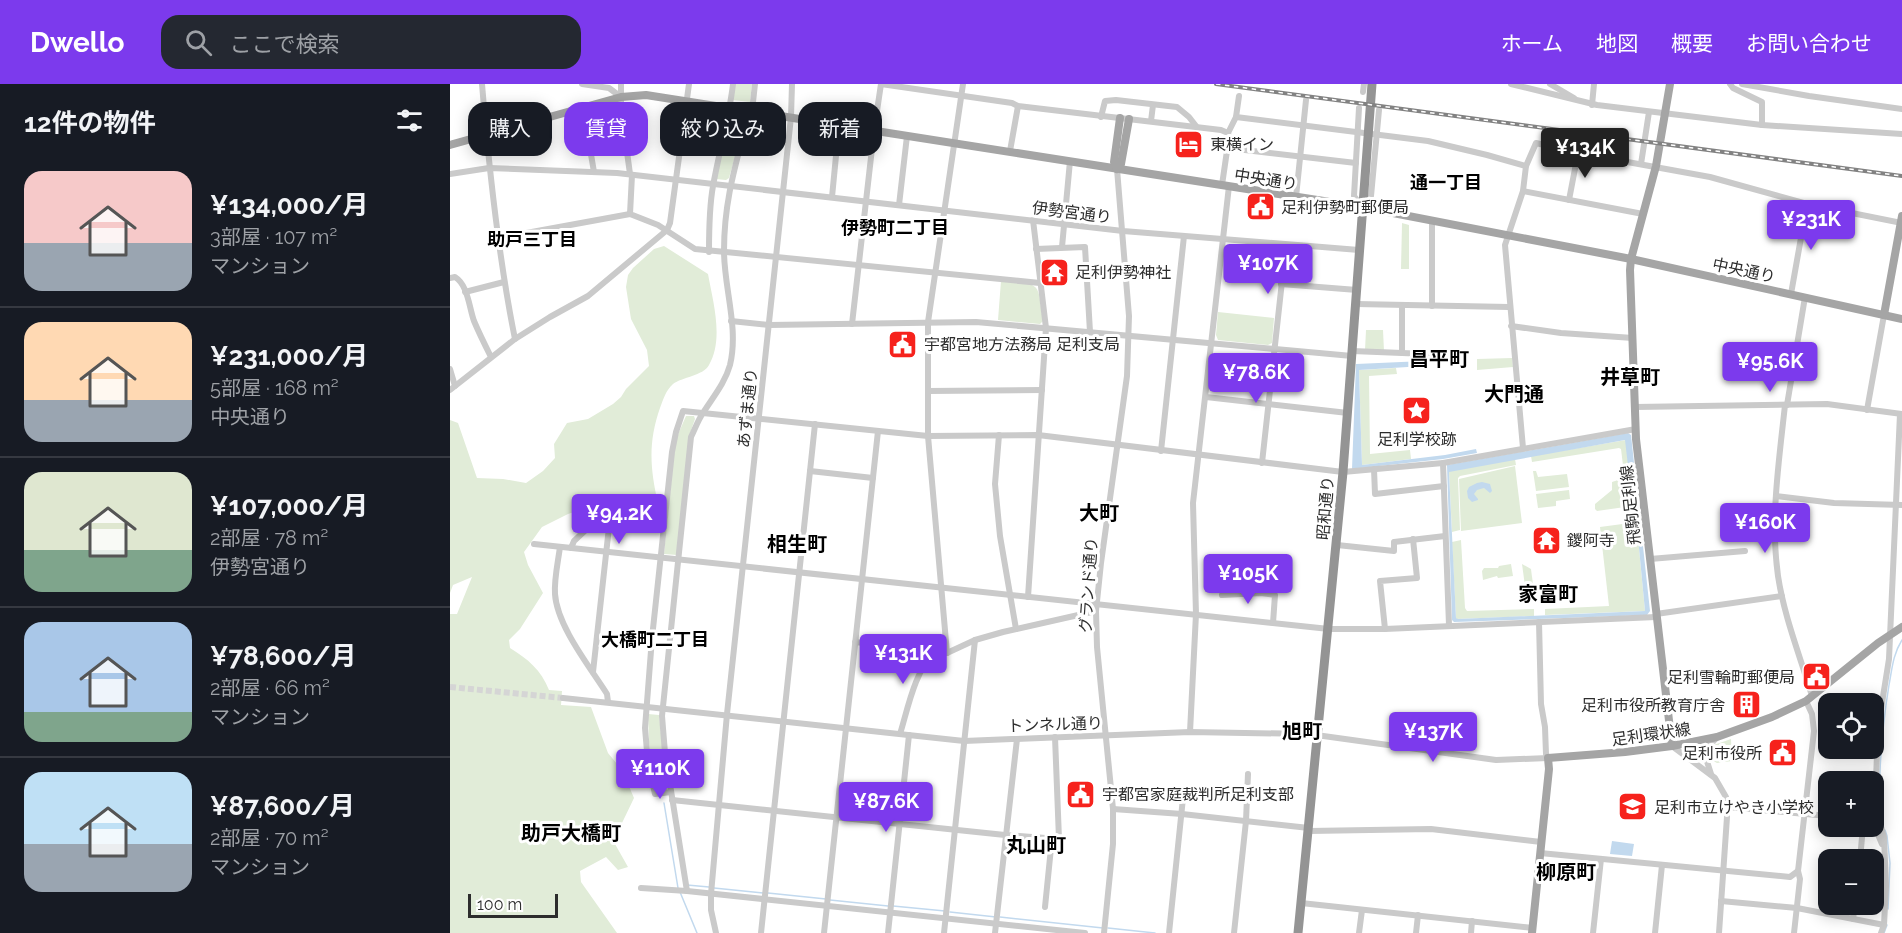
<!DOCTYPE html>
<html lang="ja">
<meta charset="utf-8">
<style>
:root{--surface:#171b24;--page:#242831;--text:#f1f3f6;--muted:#9ea1a6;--line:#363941;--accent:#7c3aed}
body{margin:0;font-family:Raleway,"Noto Sans JP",sans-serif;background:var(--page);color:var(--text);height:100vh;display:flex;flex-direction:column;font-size:22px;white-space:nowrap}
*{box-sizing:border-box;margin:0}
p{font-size:20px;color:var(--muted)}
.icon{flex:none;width:33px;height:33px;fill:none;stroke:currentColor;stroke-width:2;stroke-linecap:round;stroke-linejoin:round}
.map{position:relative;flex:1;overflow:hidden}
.drawer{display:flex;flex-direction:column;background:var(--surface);width:450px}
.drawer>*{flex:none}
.hud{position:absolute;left:18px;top:18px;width:570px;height:54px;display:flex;gap:12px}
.controls{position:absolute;left:1368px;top:609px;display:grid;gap:12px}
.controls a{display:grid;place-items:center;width:66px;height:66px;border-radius:12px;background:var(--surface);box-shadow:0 3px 15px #0003;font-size:30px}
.scale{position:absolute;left:18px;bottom:15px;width:90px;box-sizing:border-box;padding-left:6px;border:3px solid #2d2d2d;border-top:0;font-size:16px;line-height:21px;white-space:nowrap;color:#2d2d2d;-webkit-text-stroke:4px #fff;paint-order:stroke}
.price{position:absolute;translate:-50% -51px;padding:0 14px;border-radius:6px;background:var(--accent);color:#fff;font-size:20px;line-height:39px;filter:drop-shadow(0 2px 3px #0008)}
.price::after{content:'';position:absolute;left:50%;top:36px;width:18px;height:14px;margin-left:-9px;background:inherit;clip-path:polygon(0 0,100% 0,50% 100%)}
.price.current{background:#222;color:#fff}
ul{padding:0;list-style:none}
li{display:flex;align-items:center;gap:18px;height:150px;padding:0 24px}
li+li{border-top:2px solid var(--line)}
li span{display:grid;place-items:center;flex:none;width:168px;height:120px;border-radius:18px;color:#555}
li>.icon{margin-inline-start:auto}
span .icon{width:72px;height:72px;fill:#fffc;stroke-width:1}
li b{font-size:26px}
h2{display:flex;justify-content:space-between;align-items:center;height:72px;padding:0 24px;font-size:26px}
.pill{padding:0 21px;border-radius:18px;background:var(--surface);box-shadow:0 3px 15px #0003;font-size:21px;line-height:54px}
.pill.current{background:var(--accent);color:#fff}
header{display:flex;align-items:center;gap:36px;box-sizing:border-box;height:84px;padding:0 30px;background:var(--accent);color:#fff}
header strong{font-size:28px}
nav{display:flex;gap:33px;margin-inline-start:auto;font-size:21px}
.search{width:420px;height:54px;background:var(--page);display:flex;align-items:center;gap:15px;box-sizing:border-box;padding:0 21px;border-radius:18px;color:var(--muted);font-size:22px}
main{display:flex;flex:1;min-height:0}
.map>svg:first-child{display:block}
</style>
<header>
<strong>Dwello</strong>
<div class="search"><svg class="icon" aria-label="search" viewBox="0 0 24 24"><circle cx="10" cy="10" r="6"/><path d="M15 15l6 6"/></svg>ここで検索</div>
<nav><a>ホーム</a><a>地図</a><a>概要</a><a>お問い合わせ</a></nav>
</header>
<main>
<section class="drawer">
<h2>12件の物件<svg class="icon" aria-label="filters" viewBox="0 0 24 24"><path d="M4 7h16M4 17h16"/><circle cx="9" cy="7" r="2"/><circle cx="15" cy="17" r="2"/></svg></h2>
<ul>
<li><span style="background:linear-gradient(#f6c9c9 60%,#9aa5b1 0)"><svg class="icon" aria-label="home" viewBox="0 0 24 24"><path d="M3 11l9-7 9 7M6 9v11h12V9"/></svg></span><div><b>¥134,000/月</b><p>3部屋 · 107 m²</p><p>マンション</p></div></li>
<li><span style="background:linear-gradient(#ffd9b3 65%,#9aa5b1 0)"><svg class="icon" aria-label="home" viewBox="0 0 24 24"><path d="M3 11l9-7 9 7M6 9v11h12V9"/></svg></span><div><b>¥231,000/月</b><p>5部屋 · 168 m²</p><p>中央通り</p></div></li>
<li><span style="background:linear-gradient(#dfe7d0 65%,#7fa58c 0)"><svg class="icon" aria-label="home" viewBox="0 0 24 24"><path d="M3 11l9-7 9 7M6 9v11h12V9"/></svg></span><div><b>¥107,000/月</b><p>2部屋 · 78 m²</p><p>伊勢宮通り</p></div></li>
<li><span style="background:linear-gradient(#a9c7e8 75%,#7fa58c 0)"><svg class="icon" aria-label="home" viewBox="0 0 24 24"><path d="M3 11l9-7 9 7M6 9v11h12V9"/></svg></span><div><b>¥78,600/月</b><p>2部屋 · 66 m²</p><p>マンション</p></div></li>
<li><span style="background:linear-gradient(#bfe0f5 60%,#9aa5b1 0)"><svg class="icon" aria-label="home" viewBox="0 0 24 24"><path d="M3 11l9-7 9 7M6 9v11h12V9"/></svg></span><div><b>¥87,600/月</b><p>2部屋 · 70 m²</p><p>マンション</p></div></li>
</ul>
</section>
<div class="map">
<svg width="1452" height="849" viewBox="0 0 1452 849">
<rect width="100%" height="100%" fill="#fff"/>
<g fill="#e1ecd8">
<path d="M285,0H302L300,18L283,16Z"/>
<path d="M280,32L294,35L295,37L279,94L276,96L266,95Z"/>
<path d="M952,139L959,141V185H951Z"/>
<path d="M214,162L258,190C263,218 274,255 259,281C253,292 232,293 223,300C216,306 213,316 210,324C198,358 200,385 208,419L206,423L189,415L167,414L118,430L92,443L74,468L78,481L93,509L70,545L59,556L60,564C78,575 91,586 99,606L112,607L111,621L141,623L158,669L172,686L184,714L172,739L165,760L178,783L168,786L156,773L130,787L131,798L167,849H0V530H7L22,493L3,501L0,509V336L8,339L27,394L53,395L76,399L93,387L105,374L104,360L117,339L138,335L163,320L171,313L176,305L199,282L197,266L181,235L176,203L178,191L183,184L204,165Z"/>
<path d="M551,197C593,201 587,197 593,237L590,240L548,236Z"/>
<path d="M768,228L824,234L822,259L818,261L768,256L766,251Z"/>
<path d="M916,246H933L934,267L915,266Z"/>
<path d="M1062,274L1063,283L1027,286V275Z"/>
<path d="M946,284L947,290L919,292L920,370L960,366L961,375L912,381L909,286Z"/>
<path d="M236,332H244L245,335L239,352L227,471L214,470L225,360L229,348Z"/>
<path d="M1176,356L1183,425H1177L1178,423L1171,365L1169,364L1082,378L1081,372Z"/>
<path d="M1065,375L1066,381L1010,392L1008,394L1010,446L1002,448L999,387Z"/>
<path d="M1065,382L1072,439L1011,447L1009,395Z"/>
<path d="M1083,387H1086L1088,393L1117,390L1119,403L1086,407Z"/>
<path d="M1171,395L1173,397L1176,421L1175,423L1147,427L1145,425V420L1162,406V398Z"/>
<path d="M1119,406L1120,415L1106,417V422L1088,424L1086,410Z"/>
<path d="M1180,433H1186L1195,527L1095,531V525L1159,522L1150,443L1180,439Z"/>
<path d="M1011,456L1015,524L1017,527L1084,525V532L1007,535L1006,534L1002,458Z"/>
<path d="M1061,480L1063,492L1048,494L1047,492L1033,496L1032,487L1034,484H1048L1049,482Z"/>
<path d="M1072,480L1081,485L1085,516L1077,517Z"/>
<path d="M198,630L209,631L217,706H206L199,658Z"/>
<path d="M1281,655L1282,677L1267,679L1258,674L1257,670L1261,662Z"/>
</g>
<g fill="#c2d9ee" fill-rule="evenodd">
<path d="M974,277V282L909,286L912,381L995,371L1026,365L1027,369L993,375L902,385L906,280Z"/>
<path d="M1178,349L1181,351L1200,527L1197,531L1004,538L1002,536L997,381ZM1175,356L1183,425L1186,433L1195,527L1008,535L1006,534L999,388Z"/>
<path d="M1027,399L1032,398L1040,400L1042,407L1040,409L1034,404L1027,406L1024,410L1028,415V416L1022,418L1018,414L1017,407L1019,403Z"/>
<path d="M1162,757L1184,760L1182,772L1160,770Z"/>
</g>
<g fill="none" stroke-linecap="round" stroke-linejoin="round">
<g stroke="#c2d9ee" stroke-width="1.5">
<path d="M214,719L228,804"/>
<path d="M1429,727C1429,685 1432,643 1439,601C1442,585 1443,570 1452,556"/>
<path d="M1435,746L1437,752L1440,779L1438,825"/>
<path d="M237,801L259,803"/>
<path d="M264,804L313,809"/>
<path d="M230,808L247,849"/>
<path d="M318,809L376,815"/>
<path d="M380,816L438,822"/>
<path d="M443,822L495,827"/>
<path d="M500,828L546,833"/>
<path d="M550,833L653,844"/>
<path d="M658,844L705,849"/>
<path d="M1434,849L1437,841"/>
</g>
<path stroke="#d5d5d5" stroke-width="6" stroke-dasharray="6 3" stroke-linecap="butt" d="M0,603L113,614"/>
<g stroke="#cacaca" stroke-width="6">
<path d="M32,0C39,85 48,171 65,255"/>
<path d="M132,0L159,4L171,13"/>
<path d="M171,0V24L180,90"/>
<path d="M1061,0L1147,21L1312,41L1452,50"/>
<path d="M1100,0L1124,14"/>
<path d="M1280,0L1283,4L1312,18V41"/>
<path d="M1292,0L1359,12L1452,25"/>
<path d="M913,8L914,0"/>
<path d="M1142,21L1144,0"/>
<path d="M133,24L144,88"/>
<path d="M909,24L904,112L912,123L921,112L929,26"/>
<path d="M651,33L655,17L666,16L727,23L739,33L746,42"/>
<path d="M786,33L978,57L1037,71L1076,82"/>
<path d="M701,37L703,21"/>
<path d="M778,49L786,33L789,12"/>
<path d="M778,64L906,79"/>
<path d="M560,67L568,22"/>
<path d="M1191,80L1199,28"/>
<path d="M0,90L39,84L167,89L673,147L909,166"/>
<path d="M182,91L180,130L208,141L245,165L590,199"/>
<path d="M1073,107L1193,130"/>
<path d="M382,113L389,41"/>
<path d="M846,113L856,16"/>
<path d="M1119,116L1128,69"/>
<path d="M449,121L457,52"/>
<path d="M49,154L180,130"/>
<path d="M612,163L620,77"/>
<path d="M586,165L635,163L640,248"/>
<path d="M259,168C259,146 259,124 263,102C269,68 279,35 283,0"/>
<path d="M0,194L5,193C18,201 19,223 24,237C29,249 35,261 41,273"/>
<path d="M831,200L907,206"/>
<path d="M15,208L54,198"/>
<path d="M1341,210L1357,120"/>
<path d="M906,220L1059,223"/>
<path d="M952,222V269"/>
<path d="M982,222V136"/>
<path d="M281,237L319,241L526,238L902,272"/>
<path d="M402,240L424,47L431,0L562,19L568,22L771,46L778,49L779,53L772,101"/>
<path d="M1061,242L1111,249L1183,254"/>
<path d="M902,267L977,270"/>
<path d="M0,285L5,302"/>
<path d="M0,306L65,255L100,233L138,212L217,146L220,139L239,0"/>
<path d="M478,307L592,306"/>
<path d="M756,313L898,329"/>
<path d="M1335,321C1329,377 1320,435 1328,492C1334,532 1350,572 1362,612"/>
<path d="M1337,321L1355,213"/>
<path d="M1185,323L1377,320L1452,330"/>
<path d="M1417,326L1434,231"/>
<path d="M549,351L545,400L550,452L566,545"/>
<path d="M1073,364L1055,161L1073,107L1076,82L1086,59L1128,69L1260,93L1357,120L1452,139"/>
<path d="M711,367L734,152"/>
<path d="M812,379L836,161"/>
<path d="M993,379L999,541"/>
<path d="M924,385L925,410L994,402"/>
<path d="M360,387L423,394"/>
<path d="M1326,412L1384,419L1452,421"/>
<path d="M84,460L879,545H935L1206,533"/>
<path d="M887,461L944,467V458L995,452"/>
<path d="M110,463C108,478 104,495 105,510C107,542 140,583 157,610L158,618"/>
<path d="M121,464L124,457L160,423L161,425L143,588"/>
<path d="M1200,475L1295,467"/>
<path d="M772,511L811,509L825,511L823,539"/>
<path d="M578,513L596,244L583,136"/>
<path d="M1206,530L1332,512"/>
<path d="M935,545L930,497L967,494L963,455"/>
<path d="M405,558L497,569L525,556L553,548L646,527"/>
<path d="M497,569L478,352V238L513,0"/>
<path d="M113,614L514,657L740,648L859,650L1046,676L1098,674L1096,670L1095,643L1091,620L1089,538"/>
<path d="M740,648L746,530L743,419L779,102"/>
<path d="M450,650C458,624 465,586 485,568"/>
<path d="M1222,662L1265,694L1276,713L1277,733L1269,849"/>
<path d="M1261,690L1254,668L1267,653"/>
<path d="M221,708L205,710L198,679L195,644L202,554L222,368L226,348L233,327L478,352L588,351L893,388L993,379L1186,345"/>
<path d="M222,716L555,751L609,755L605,653"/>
<path d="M1277,723L1378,732"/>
<path d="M663,725L732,730L859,744"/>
<path d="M1424,741L1432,760"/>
<path d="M859,747L981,745L1091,758"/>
<path d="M1090,769L1340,793L1348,787L1364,647L1362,630L1356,617"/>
<path d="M1410,776L1413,742"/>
<path d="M191,804L237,807L635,849"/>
<path d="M237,807L215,669L212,632L241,353C245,345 248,336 253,329C263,313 275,299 280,281C289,244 274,204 274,167C274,118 285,83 297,37L302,27L305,0"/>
<path d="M1271,817L1347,824L1434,841"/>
<path d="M851,819L1083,844"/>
<path d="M595,823L602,754"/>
<path d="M1403,835L1405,820"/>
<path d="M266,849L261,826V810L277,630L341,33L342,0"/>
<path d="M311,849L365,340"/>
<path d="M374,849L428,347"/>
<path d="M438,849L459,651"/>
<path d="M494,849L525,556"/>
<path d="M545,849L567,655"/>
<path d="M654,849L663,760V725L647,563L646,527L651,479L677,292L679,232L667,85"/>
<path d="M719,849L733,714"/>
<path d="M784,849L796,737L798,690"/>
<path d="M909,849L912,826"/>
<path d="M966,849L968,831"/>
<path d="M1021,849L1022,837"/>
<path d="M1143,849L1151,775"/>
<path d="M1205,849L1212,781"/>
<path d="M1344,849L1350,795L1348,787"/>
<path d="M1431,849L1434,841L1436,802L1434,753L1425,722L1428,644L1439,575L1450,330"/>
</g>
<g stroke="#a5a5a5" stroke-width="8">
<path d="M1220,0L1206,82L1181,175L1180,186L1186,355L1222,662"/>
<path d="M0,61L171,13L196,11L912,123L1181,175L1452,235"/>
<path d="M667,85L671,80L679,35"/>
<path d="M667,85L664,78L670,34"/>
<path d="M1434,231L1452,132"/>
<path d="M1082,849L1099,685L1098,674L1175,668L1222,662L1267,653L1322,633L1356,617L1428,559L1452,543"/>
</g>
<path stroke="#949494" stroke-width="9" d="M848,849L893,388L922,0"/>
<defs>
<path id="rail" d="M766,0L1452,92"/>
</defs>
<use href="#rail" stroke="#828282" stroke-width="4"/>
<use href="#rail" stroke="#fff" stroke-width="1.5" stroke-dasharray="4.5" stroke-linecap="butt"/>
</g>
<defs>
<symbol id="hotel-square" viewBox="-11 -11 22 22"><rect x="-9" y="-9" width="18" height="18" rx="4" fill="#f6221c" stroke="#fff"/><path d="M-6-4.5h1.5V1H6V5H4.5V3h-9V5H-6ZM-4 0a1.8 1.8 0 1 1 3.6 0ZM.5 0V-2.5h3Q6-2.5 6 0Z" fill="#fff"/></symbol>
<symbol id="civic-square" viewBox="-11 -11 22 22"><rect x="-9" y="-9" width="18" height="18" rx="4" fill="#f6221c" stroke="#fff"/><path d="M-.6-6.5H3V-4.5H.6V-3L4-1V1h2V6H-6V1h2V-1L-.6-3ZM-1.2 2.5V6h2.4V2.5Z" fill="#fff"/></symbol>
<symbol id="temple-square" viewBox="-11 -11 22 22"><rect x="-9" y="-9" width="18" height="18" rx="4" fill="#f6221c" stroke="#fff"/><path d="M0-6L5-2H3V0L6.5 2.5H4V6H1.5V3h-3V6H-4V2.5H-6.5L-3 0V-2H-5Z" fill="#fff"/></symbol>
<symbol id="sight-square" viewBox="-11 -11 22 22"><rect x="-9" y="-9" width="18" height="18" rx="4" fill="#f6221c" stroke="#fff"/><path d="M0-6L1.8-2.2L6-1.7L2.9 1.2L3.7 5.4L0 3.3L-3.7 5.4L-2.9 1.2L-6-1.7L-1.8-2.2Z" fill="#fff"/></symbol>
<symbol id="building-square" viewBox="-11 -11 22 22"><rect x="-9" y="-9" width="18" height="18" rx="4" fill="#f6221c" stroke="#fff"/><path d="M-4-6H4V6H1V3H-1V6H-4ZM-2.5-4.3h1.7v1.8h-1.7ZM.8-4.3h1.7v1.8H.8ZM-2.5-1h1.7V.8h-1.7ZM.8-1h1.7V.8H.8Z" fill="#fff"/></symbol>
<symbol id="school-square" viewBox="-11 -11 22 22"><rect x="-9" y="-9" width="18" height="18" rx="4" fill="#f6221c" stroke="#fff"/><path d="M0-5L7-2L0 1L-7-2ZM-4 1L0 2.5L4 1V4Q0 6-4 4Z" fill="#fff"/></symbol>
</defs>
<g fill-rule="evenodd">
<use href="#hotel-square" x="722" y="44" width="33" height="33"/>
<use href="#civic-square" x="794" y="106" width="33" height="33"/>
<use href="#temple-square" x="588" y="172" width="33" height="33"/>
<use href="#civic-square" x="436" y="244" width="33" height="33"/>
<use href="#sight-square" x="950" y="310" width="33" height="33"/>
<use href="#temple-square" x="1080" y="440" width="33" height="33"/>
<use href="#civic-square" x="1350" y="576" width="33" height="33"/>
<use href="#building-square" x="1280" y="604" width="33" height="33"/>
<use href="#civic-square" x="1316" y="652" width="33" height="33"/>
<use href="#civic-square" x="614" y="694" width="33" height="33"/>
<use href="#school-square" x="1166" y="706" width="33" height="33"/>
</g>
<g text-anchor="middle" stroke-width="6" stroke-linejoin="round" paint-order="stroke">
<g font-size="16" fill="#2d2d2d" stroke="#fff" text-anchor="start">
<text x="760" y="66">東横イン</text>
<text x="831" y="129">足利伊勢町郵便局</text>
<text x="625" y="194">足利伊勢神社</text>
<text x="474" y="266">宇都宮地方法務局 足利支局</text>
<text x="967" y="361" text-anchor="middle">足利学校跡</text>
<text x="1117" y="462">鑁阿寺</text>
<text x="1345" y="599" text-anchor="end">足利雪輪町郵便局</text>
<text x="1275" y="627" text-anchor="end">足利市役所教育庁舎</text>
<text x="1312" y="675" text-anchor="end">足利市役所</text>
<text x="652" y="716">宇都宮家庭裁判所足利支部</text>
<text x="1204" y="729">足利市立けやき小学校</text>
</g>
<g font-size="16" fill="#2d2d2d" stroke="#fff">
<text transform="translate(816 95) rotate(9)" y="6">中央通り</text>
<text transform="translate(622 128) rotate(7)" y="6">伊勢宮通り</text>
<text transform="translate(1294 186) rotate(12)" y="6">中央通り</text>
<text transform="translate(297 324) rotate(-84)" y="6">あずま通り</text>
<text transform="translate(1180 421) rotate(-96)" y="6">飛駒足利線</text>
<text transform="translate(875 424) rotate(-85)" y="6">昭和通り</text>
<text transform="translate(638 501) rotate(-86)" y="6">グランド通り</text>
<text transform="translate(605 640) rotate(-2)" y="6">トンネル通り</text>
<text transform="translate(1201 650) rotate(-8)" y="6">足利環状線</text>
</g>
<g font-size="18" font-weight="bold" fill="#000" stroke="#fff">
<text x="996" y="105">通一丁目</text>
<text x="445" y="150">伊勢町二丁目</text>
<text x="82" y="162">助戸三丁目</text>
<text x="205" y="562">大橋町二丁目</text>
</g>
<g font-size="20" font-weight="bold" fill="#000" stroke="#fff">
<text x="989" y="282">昌平町</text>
<text x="1180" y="300">井草町</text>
<text x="1064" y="317">大門通</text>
<text x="649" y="436">大町</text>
<text x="347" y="467">相生町</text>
<text x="1098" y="517">家富町</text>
<text x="852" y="654">旭町</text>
<text x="121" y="756">助戸大橋町</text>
<text x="586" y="768">丸山町</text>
<text x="1116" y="795">柳原町</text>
</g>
</g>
</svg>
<div class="controls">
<a><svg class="icon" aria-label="locate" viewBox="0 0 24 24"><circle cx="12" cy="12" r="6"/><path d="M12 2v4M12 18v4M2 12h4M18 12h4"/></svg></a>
<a>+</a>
<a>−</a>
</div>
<div class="scale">100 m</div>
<b class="price current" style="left:1135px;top:95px">¥134K</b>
<b class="price" style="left:1361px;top:167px">¥231K</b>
<b class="price" style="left:818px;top:211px">¥107K</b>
<b class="price" style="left:1320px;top:309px">¥95.6K</b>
<b class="price" style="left:806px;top:320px">¥78.6K</b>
<b class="price" style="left:169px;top:461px">¥94.2K</b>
<b class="price" style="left:1315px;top:470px">¥160K</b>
<b class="price" style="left:798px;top:521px">¥105K</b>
<b class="price" style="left:453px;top:601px">¥131K</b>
<b class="price" style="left:983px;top:679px">¥137K</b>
<b class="price" style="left:210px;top:716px">¥110K</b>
<b class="price" style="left:436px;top:749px">¥87.6K</b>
<div class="hud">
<a class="pill">購入</a>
<a class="pill current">賃貸</a>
<a class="pill">絞り込み</a>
<a class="pill">新着</a>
</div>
</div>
</main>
